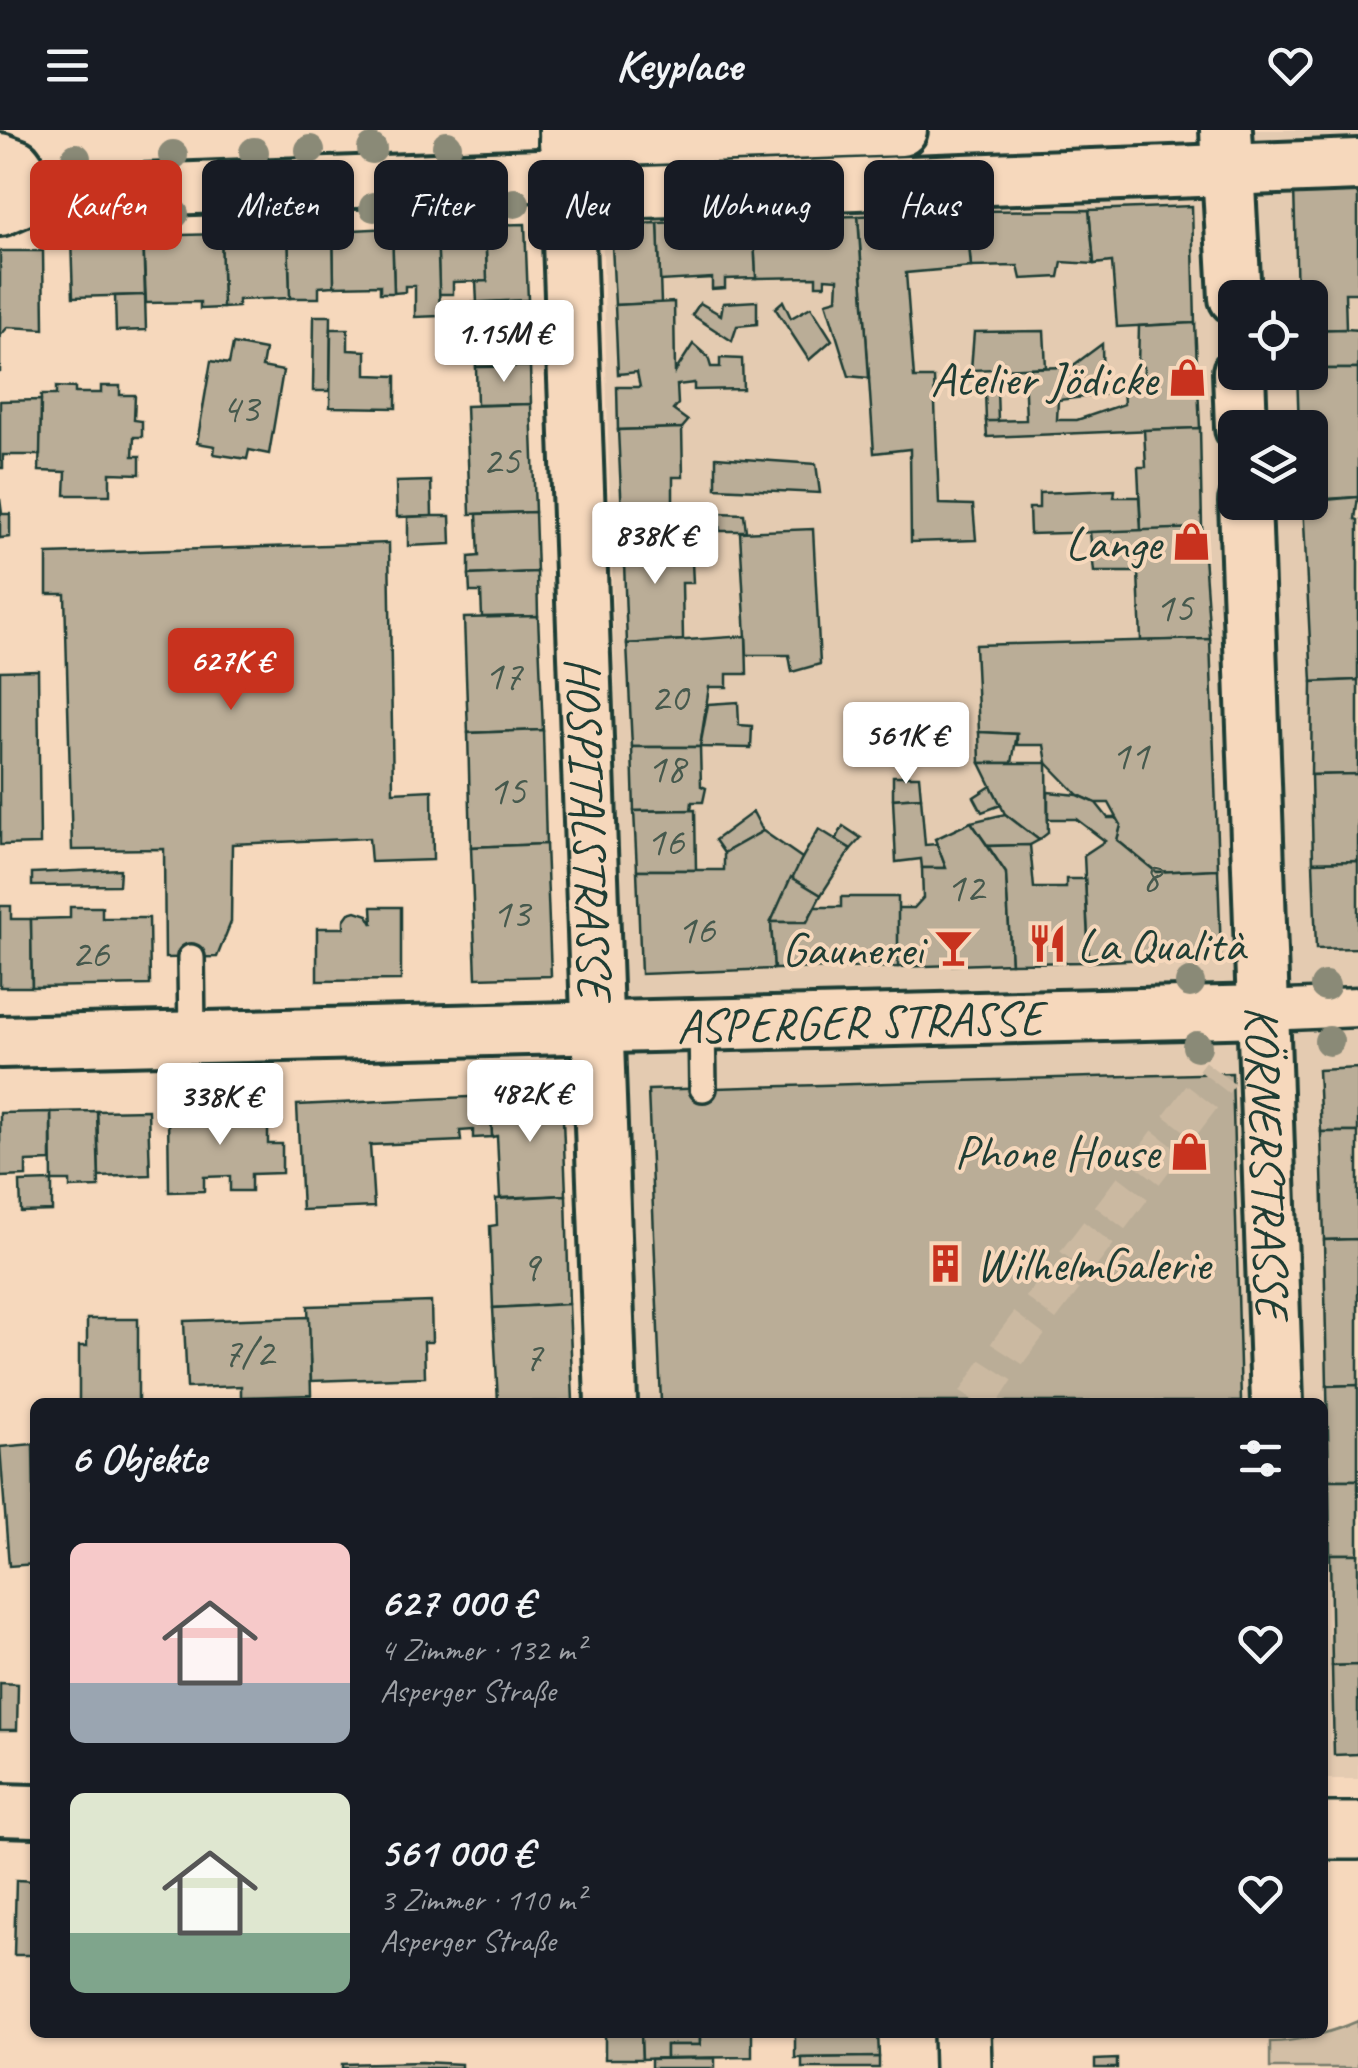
<!DOCTYPE html>
<html lang="de">
<meta charset="utf-8">
<style>
:root{--surface:#171b24;--page:#242831;--text:#f1f3f6;--muted:#9ea1a6;--accent:#c8321e}
body{margin:0;font-family:Caveat,sans-serif;background:var(--page);color:var(--text);height:100vh;display:flex;flex-direction:column;font-size:38px;white-space:nowrap}
*{box-sizing:border-box;margin:0}
p{font-size:32px;color:var(--muted)}
.icon{flex:none;width:55px;height:55px;fill:none;stroke:currentColor;stroke-width:2;stroke-linecap:round;stroke-linejoin:round}
.map{position:relative;flex:1;overflow:hidden}
.sheet{position:absolute;left:30px;top:1268px;width:1298px;height:640px;display:flex;flex-direction:column;background:var(--surface);border-radius:15px;box-shadow:0 2px 8px #0004}
.sheet>*{flex:none}
.banner{position:absolute;left:30px;top:30px;width:1300px;height:90px;display:flex;gap:20px}
.buttons{position:absolute;left:1218px;top:150px;display:grid;gap:20px}
.buttons a{display:grid;place-items:center;width:110px;height:110px;border-radius:15px;background:var(--surface);box-shadow:0 2px 8px #0004;font-size:50px}
.price{position:absolute;translate:-50% -85px;padding:0 22px;border-radius:10px;background:#fff;color:#222;font-size:32px;line-height:65px;filter:drop-shadow(0 2px 5px #0008)}
.price::after{content:'';position:absolute;left:50%;top:60px;width:30px;height:22px;margin-left:-15px;background:inherit;clip-path:polygon(0 0,100% 0,50% 100%)}
.price.selected{background:var(--accent);color:#fff}
ul{padding:0;list-style:none}
li{display:flex;align-items:center;gap:30px;height:250px;padding:0 40px}
li span{display:grid;place-items:center;flex:none;width:280px;height:200px;border-radius:15px;color:#555}
li>.icon{margin-inline-start:auto}
span .icon{width:120px;height:120px;fill:#fffc;stroke-width:1}
li b{font-size:42px}
h2{display:flex;justify-content:space-between;align-items:center;height:120px;padding:0 40px;font-size:42px}
.chip{padding:0 35px;border-radius:15px;background:var(--surface);box-shadow:0 2px 8px #0004;font-size:35px;line-height:90px}
.chip.selected{background:var(--accent);color:#fff}
header{display:flex;justify-content:space-between;align-items:center;height:130px;padding:0 40px;background:var(--surface);font-size:45px;font-weight:700}
.map>svg:first-child{display:block}
</style>
<header><svg class="icon" aria-label="menu" viewBox="0 0 24 24"><path d="M4 6h16M4 12h16M4 18h16"/></svg>Keyplace<svg class="icon" aria-label="heart" viewBox="0 0 24 24"><path d="M12 20l-8-8c-3-5 5-10 8-4 3-6 11-1 8 4z"/></svg></header>
<div class="map">
<svg width="1358" height="1938" viewBox="0 0 1358 1938">
<rect width="100%" height="100%" fill="#f6d8bc"/>
<filter id="ink" filterUnits="userSpaceOnUse"><feTurbulence type="fractalNoise" baseFrequency=".01" numOctaves="2"/><feDisplacementMap in="SourceGraphic" scale="20" xChannelSelector="R" yChannelSelector="G"/><feConvolveMatrix kernelMatrix="1 2 1 2 8 2 1 2 1" color-interpolation-filters="sRGB"/></filter>
<g filter="url(#ink)">
<path fill="#e4cbb1" fill-rule="evenodd" d="M1249,0H1358V1649H1323L1322,1272H635L602,88L1252,62ZM1235,168H1310V242H1235ZM1235,298H1310V372H1235Z"/>
<path fill="#d3bfa6" stroke="#797e6d" stroke-width="2.5" d="M1358,1891V1938H1270V1912C1298,1912 1333,1902 1358,1891Z"/>
<g fill="#baad97" stroke="#1f3d34" stroke-width="2.5">
<path d="M1358,55V163H1345L1346,199L1310,200V168H1297L1294,57Z"/>
<path d="M1192,76L1195,193L1117,197L1112,132L1094,134L1089,80Z"/>
<path d="M1089,80L1094,134L1062,132L1059,147L1021,149L1018,136L971,137L966,81Z"/>
<path d="M966,81L971,137L906,143L914,248H934L939,374L973,375L976,410L911,412L910,319L874,323L858,86Z"/>
<path d="M858,86L869,248L849,246L826,172L837,169L838,149L825,148V155H816V147L756,148L753,89Z"/>
<path d="M753,89L756,148L725,149V158L712,159V148L660,151L658,93Z"/>
<path d="M658,93L661,173L615,175L611,95Z"/>
<path d="M525,94L528,170L477,173L476,151H487L485,95Z"/>
<path d="M485,95L487,151L453,152V164H439L437,97Z"/>
<path d="M437,97L440,186L415,187V156H405V162L394,163L392,98Z"/>
<path d="M392,98L394,163H380V155L334,156L333,101Z"/>
<path d="M333,101L334,156L319,157V168H290L288,102Z"/>
<path d="M288,102L290,168L238,170V177L223,178L221,104Z"/>
<path d="M221,104L223,178L200,179V172L146,173L143,106Z"/>
<path d="M143,106L145,165L73,167L71,108Z"/>
<path d="M0,121H43L44,199L8,197L0,206V243Z"/>
<path d="M145,165L146,200L116,201L115,166Z"/>
<path d="M528,170L530,236L476,237L475,216H466V196H474V182H466L465,173Z"/>
<path d="M757,171V194L737,196L732,211L692,185L700,173L721,185L723,173Z"/>
<path d="M783,171L791,188L811,177L832,210L809,230L775,178Z"/>
<path d="M674,172L675,242L693,214L708,227L711,237H720V228L742,229L743,259L694,260V253L677,255L678,274L673,280L688,291L682,298L618,300L617,257H640L637,242L618,244L615,175Z"/>
<path d="M314,186H331L330,261H313Z"/>
<path d="M1195,193L1200,298L987,307L986,291L1026,290L1024,238L1071,237L1102,214L1103,265L1058,270L1057,290H1077L1124,274L1123,258L1143,256L1144,237L1138,235L1139,196Z"/>
<path d="M331,199H348V220L366,221V245L396,246V278L330,277Z"/>
<path d="M1346,199L1358,200V239H1310V200Z"/>
<path d="M1044,201L1046,237L971,240L974,202Z"/>
<path d="M233,214L265,220L262,237L283,241L269,324L249,320L247,329L214,324L215,316L197,313L211,231L229,234Z"/>
<path d="M530,236L531,274L477,275L476,237Z"/>
<path d="M1310,239H1358V367L1310,370V298H1299L1297,242H1310Z"/>
<path d="M101,256H120V265H135L134,290L142,291V307H134L133,326H140V344L110,343V365H65L66,342L39,341L41,265H56V257L75,258V263H101Z"/>
<path d="M997,258L998,291H986L985,259Z"/>
<path d="M41,270L40,325H3V338H0V271Z"/>
<path d="M531,274L535,382L470,384L466,276Z"/>
<path d="M682,298L683,347H673V375H679L680,400L623,405L618,300Z"/>
<path d="M1200,298L1202,398L1141,401L1138,337H1146L1144,300Z"/>
<path d="M716,327L816,334L820,363L716,358Z"/>
<path d="M431,351L432,386L397,387L396,352Z"/>
<path d="M1115,360L1114,367H1139L1141,401L1030,404L1029,378H1039V363Z"/>
<path d="M1358,367L1355,389L1358,390V550L1312,552L1303,372Z"/>
<path d="M0,369L2,384H10V407L0,408Z"/>
<path d="M535,382L537,442L469,445V427L479,426L477,384Z"/>
<path d="M718,383L744,384L746,401H720Z"/>
<path d="M432,386H450L451,414L408,416V387Z"/>
<path d="M1202,398L1210,509L1141,511L1138,442H1094L1090,402Z"/>
<path d="M813,399L820,534L792,542L789,525H747L740,402Z"/>
<path d="M680,400V432H692L693,453H682L683,510L627,514L623,405Z"/>
<path d="M389,413L393,662L432,660L433,730L371,732L369,708L232,714L231,792L217,827L165,828L164,719L72,720L65,464H47V424Z"/>
<path d="M537,442L538,486L482,487L481,462H470L469,445Z"/>
<path d="M538,486L543,600L468,603L464,488Z"/>
<path d="M746,506L747,544H727V557H709L700,617H632L627,514Z"/>
<path d="M1210,509L1218,739L1156,742L1117,710L1121,695L1109,673H1096L1078,665L1047,633L1044,615H1017V604L979,602L975,515Z"/>
<path d="M38,540L40,714L0,715V541Z"/>
<path d="M1358,550V644L1311,645L1312,552Z"/>
<path d="M738,572L739,595L752,596L751,618L700,617L708,574Z"/>
<path d="M543,600L546,714L471,717L468,603Z"/>
<path d="M979,602L1017,604L1012,633H980Z"/>
<path d="M632,617H700L701,656L706,658L703,672H692L691,680L634,681Z"/>
<path d="M980,633H1047L1048,703L1039,710L1005,684Z"/>
<path d="M1358,644V731L1313,732L1311,645Z"/>
<path d="M893,646H919L921,667L893,669Z"/>
<path d="M991,656L1001,675L982,682L974,667Z"/>
<path d="M1048,662L1078,665L1096,673L1108,688H1116L1121,695L1117,710L1156,742L1218,739L1221,825L1089,832L1084,725L1105,711L1076,689H1048Z"/>
<path d="M921,667L925,715L937,714L946,738H922L921,729L896,732L893,669Z"/>
<path d="M695,680L696,740H637L634,681Z"/>
<path d="M753,682L763,701L724,723L715,710Z"/>
<path d="M1005,684L1039,710L1030,715L988,716L971,692Z"/>
<path d="M971,692L1006,743L1011,833L898,837L896,778H914L923,768L922,738H946L935,709Z"/>
<path d="M843,696L861,708L851,719L836,710Z"/>
<path d="M819,699L851,719L821,765L791,747Z"/>
<path d="M763,701L802,728L771,792L774,839L641,844L637,740H724V723Z"/>
<path d="M546,714L551,846L476,848L471,717Z"/>
<path d="M1030,715L1034,758H1066V749H1085L1089,832L1011,833L1006,743L988,716Z"/>
<path d="M1358,731V818L1316,819L1313,732Z"/>
<path d="M120,739L119,755L32,756V743Z"/>
<path d="M791,747L821,765L807,792H771Z"/>
<path d="M841,767H898V837L774,839L771,792H807L815,777H841Z"/>
<path d="M0,776H11V789H31L32,857H0Z"/>
<path d="M70,777H102V788H149L150,855L32,857L31,789L70,788Z"/>
<path d="M372,777H401V850L317,851V798H344V790L349,783L356,781L368,785L373,794Z"/>
<path d="M1358,938V1002H1321L1318,940Z"/>
<path d="M1232,943L1241,1272H661L648,960Z"/>
<path d="M562,964L566,1065L500,1068L497,1006L492,1007L490,966Z"/>
<path d="M490,966L492,1007L473,1008V1000L460,1001L461,1011L370,1015L374,1077L302,1080L297,975Z"/>
<path d="M268,979V1014H282V1043L251,1044V1061H230V1046L204,1047V1061L169,1062L168,980Z"/>
<path d="M148,980L150,1045L99,1047L97,981Z"/>
<path d="M97,981L99,1057L70,1058V1051H52L51,982Z"/>
<path d="M51,982V1031L26,1032V1046L0,1047V983Z"/>
<path d="M1321,1002H1358V1109L1324,1110Z"/>
<path d="M52,1051V1081L21,1082L20,1052Z"/>
<path d="M566,1065L569,1174L493,1178L490,1096L497,1095L496,1069Z"/>
<path d="M1358,1109V1255L1327,1256L1324,1110Z"/>
<path d="M431,1172L432,1212H424L425,1247L311,1251L308,1176Z"/>
<path d="M569,1174L573,1272H498L493,1178Z"/>
<path d="M309,1187L311,1265L241,1267V1256L187,1258L184,1191Z"/>
<path d="M87,1189H138V1272H79V1216H87Z"/>
<path d="M1358,1255V1350H1329L1327,1256Z"/>
<path d="M33,1314L35,1434L9,1436L0,1317Z"/>
<path d="M1329,1350H1358V1424H1330Z"/>
<path d="M1330,1424H1358V1535L1332,1536Z"/>
<path d="M1358,1535V1624L1334,1625L1332,1536Z"/>
<path d="M0,1553L18,1554L17,1600H0Z"/>
<path d="M16,1750L35,1751V1825H14Z"/>
<path d="M605,1902H641L642,1929H605Z"/>
<path d="M641,1902H700V1915H666V1928L642,1929Z"/>
<path d="M700,1902H752V1927L666,1928V1915H700Z"/>
<path d="M795,1902H878L879,1927L795,1928Z"/>
<path d="M879,1927V1938H802V1928Z"/>
<path d="M715,1928V1938H651V1929Z"/>
<path d="M1117,1929V1938H1095V1930Z"/>
<path d="M422,1932L461,1934V1938H342V1934Z"/>
</g>
<g fill="none" stroke-linecap="round" stroke-linejoin="round">
<path stroke="#cbb9a1" stroke-width="38" stroke-dasharray="38 19" stroke-linecap="butt" d="M976,1272L1010,1219L1220,943"/>
<defs>
<g id="service">
<path d="M191,828L192,905"/>
<path d="M702,893L703,958"/>
</g>
<path id="pedestrian" d="M1265,881L1358,877"/>
<g id="minor">
<path id="s1" d="M565,0L611,1272"/>
<path d="M1226,0L1235,168"/>
<path d="M565,12L901,0"/>
<path d="M0,29L16,35L37,64"/>
<path d="M566,65L1358,35"/>
<path d="M0,80L37,64L566,44"/>
<path d="M1239,242L1241,298"/>
<path id="s2" d="M1245,372L1277,1272"/>
<path id="s3" d="M0,912L1265,881"/>
<path d="M0,1680L35,1681"/>
</g>
<g id="tertiary">
<path d="M1322,1701H1358"/>
<path d="M962,1902L963,1938"/>
</g>
</defs>
<use href="#service" stroke="#1f3d34" stroke-width="32"/>
<use href="#pedestrian" stroke="#1f3d34" stroke-width="45"/>
<use href="#minor" stroke="#1f3d34" stroke-width="58"/>
<use href="#tertiary" stroke="#1f3d34" stroke-width="62"/>
<use href="#service" stroke="#f6d8bc" stroke-width="25"/>
<use href="#pedestrian" stroke="#f6d8bc" stroke-width="38"/>
<use href="#minor" stroke="#f6d8bc" stroke-width="50"/>
<use href="#tertiary" stroke="#f6d8bc" stroke-width="55"/>
</g>
<g fill="#8a8a77">
<circle cx="447" cy="16" r="15"/>
<circle cx="372" cy="19" r="15"/>
<circle cx="310" cy="20" r="15"/>
<circle cx="254" cy="22" r="15"/>
<circle cx="173" cy="25" r="15"/>
<circle cx="76" cy="28" r="15"/>
<circle cx="515" cy="73" r="15"/>
<circle cx="449" cy="75" r="15"/>
<circle cx="374" cy="77" r="15"/>
<circle cx="311" cy="79" r="15"/>
<circle cx="255" cy="81" r="15"/>
<circle cx="174" cy="84" r="15"/>
<circle cx="1190" cy="853" r="15"/>
<circle cx="1325" cy="856" r="15"/>
<circle cx="1329" cy="911" r="15"/>
<circle cx="1197" cy="916" r="15"/>
</g>
</g>
<defs>
<symbol id="shop-bare" viewBox="-9 -9 18 18"><path d="M-5-2.5h2.3a2.7 3.5 0 0 1 5.4 0H5L5.5 6h-11ZM-1.5-2.5h3a1.5 2.3 0 0 0-3 0Z" fill="#c8321e" stroke="#f6d8bc" stroke-width="2.5" paint-order="stroke"/></symbol>
<symbol id="restaurant-bare" viewBox="-9 -9 18 18"><path d="M-5-6h1v4h1v-4h1v4h1v-4h1v5L-1.5 .5V6h-2V.5L-5-1ZM5-6V6H3V1.5H1.5Q1.5-4 5-6Z" fill="#c8321e" stroke="#f6d8bc" stroke-width="2.5" paint-order="stroke"/></symbol>
<symbol id="bar-bare" viewBox="-9 -9 18 18"><path d="M-6-5H6L.8 .8V4.5H3.5V6h-7V4.5H-.8V.8Z" fill="#c8321e" stroke="#f6d8bc" stroke-width="2.5" paint-order="stroke"/></symbol>
<symbol id="building-bare" viewBox="-9 -9 18 18"><path d="M-4-6H4V6H1V3H-1V6H-4ZM-2.5-4.3h1.7v1.8h-1.7ZM.8-4.3h1.7v1.8H.8ZM-2.5-1h1.7V.8h-1.7ZM.8-1h1.7V.8H.8Z" fill="#c8321e" stroke="#f6d8bc" stroke-width="2.5" paint-order="stroke"/></symbol>
</defs>
<g fill-rule="evenodd">
<use href="#shop-bare" x="1160" y="220" width="55" height="55"/>
<use href="#shop-bare" x="1164" y="384" width="55" height="55"/>
<use href="#restaurant-bare" x="1020" y="786" width="55" height="55"/>
<use href="#bar-bare" x="926" y="790" width="55" height="55"/>
<use href="#shop-bare" x="1162" y="994" width="55" height="55"/>
<use href="#building-bare" x="918" y="1106" width="55" height="55"/>
</g>
<g text-anchor="middle" stroke-width="8" stroke-linejoin="round" paint-order="stroke">
<g font-size="42" fill="#46594d">
<text x="240" y="292">43</text>
<text x="501" y="344">25</text>
<text x="1174" y="491">15</text>
<text x="503" y="559">17</text>
<text x="669" y="581">20</text>
<text x="1130" y="639">11</text>
<text x="666" y="652">18</text>
<text x="507" y="674">15</text>
<text x="665" y="725">16</text>
<text x="1151" y="761">8</text>
<text x="965" y="771">12</text>
<text x="511" y="797">13</text>
<text x="696" y="813">16</text>
<text x="90" y="837">26</text>
<text x="530" y="1150">9</text>
<text x="248" y="1236">7/2</text>
<text x="533" y="1240">7</text>
</g>
<g font-size="48" fill="#1f3d34" stroke="#f6d8bc" text-anchor="end">
<text x="1157" y="265">Atelier Jödicke</text>
<text x="1161" y="429">Lange</text>
<text x="1077" y="831" text-anchor="start">La Qualità</text>
<text x="923" y="835">Gaunerei</text>
<text x="1159" y="1038">Phone House</text>
<text x="976" y="1150" text-anchor="start">WilhelmGalerie</text>
</g>
<g font-size="48" fill="#1f3d34" stroke="#f6d8bc">
<text dy="17" stroke="none"><textPath href="#s1" startOffset="698">HOSPITALSTRASSE</textPath></text>
<text dy="17" stroke="none"><textPath href="#s3" startOffset="860">ASPERGER STRASSE</textPath></text>
<text dy="17" stroke="none"><textPath href="#s2" startOffset="660">KÖRNERSTRASSE</textPath></text>
</g>
</g>
</svg>
<div class="buttons">
<a><svg class="icon" aria-label="locate" viewBox="0 0 24 24"><circle cx="12" cy="12" r="6"/><path d="M12 2v4M12 18v4M2 12h4M18 12h4"/></svg></a>
<a><svg class="icon" aria-label="layers" viewBox="0 0 24 24"><path d="M12 4l9 5-9 5-9-5zM3 14l9 5 9-5"/></svg></a>
</div>
<b class="price" style="left:504px;top:255px">1.15M €</b>
<b class="price" style="left:655px;top:457px">838K €</b>
<b class="price selected" style="left:231px;top:583px">627K €</b>
<b class="price" style="left:906px;top:657px">561K €</b>
<b class="price" style="left:530px;top:1015px">482K €</b>
<b class="price" style="left:220px;top:1018px">338K €</b>
<div class="banner">
<a class="chip selected">Kaufen</a>
<a class="chip">Mieten</a>
<a class="chip">Filter</a>
<a class="chip">Neu</a>
<a class="chip">Wohnung</a>
<a class="chip">Haus</a>
</div>
<section class="sheet">
<h2>6 Objekte<svg class="icon" aria-label="filters" viewBox="0 0 24 24"><path d="M4 7h16M4 17h16"/><circle cx="9" cy="7" r="2"/><circle cx="15" cy="17" r="2"/></svg></h2>
<ul>
<li><span style="background:linear-gradient(#f6c9c9 70%,#9aa5b1 0)"><svg class="icon" aria-label="home" viewBox="0 0 24 24"><path d="M3 11l9-7 9 7M6 9v11h12V9"/></svg></span><div><b>627 000 €</b><p>4 Zimmer · 132 m²</p><p>Asperger Straße</p></div><svg class="icon" aria-label="heart" viewBox="0 0 24 24"><path d="M12 20l-8-8c-3-5 5-10 8-4 3-6 11-1 8 4z"/></svg></li>
<li><span style="background:linear-gradient(#dfe7d0 70%,#7fa58c 0)"><svg class="icon" aria-label="home" viewBox="0 0 24 24"><path d="M3 11l9-7 9 7M6 9v11h12V9"/></svg></span><div><b>561 000 €</b><p>3 Zimmer · 110 m²</p><p>Asperger Straße</p></div><svg class="icon" aria-label="heart" viewBox="0 0 24 24"><path d="M12 20l-8-8c-3-5 5-10 8-4 3-6 11-1 8 4z"/></svg></li>
</ul>
</section>
</div>
